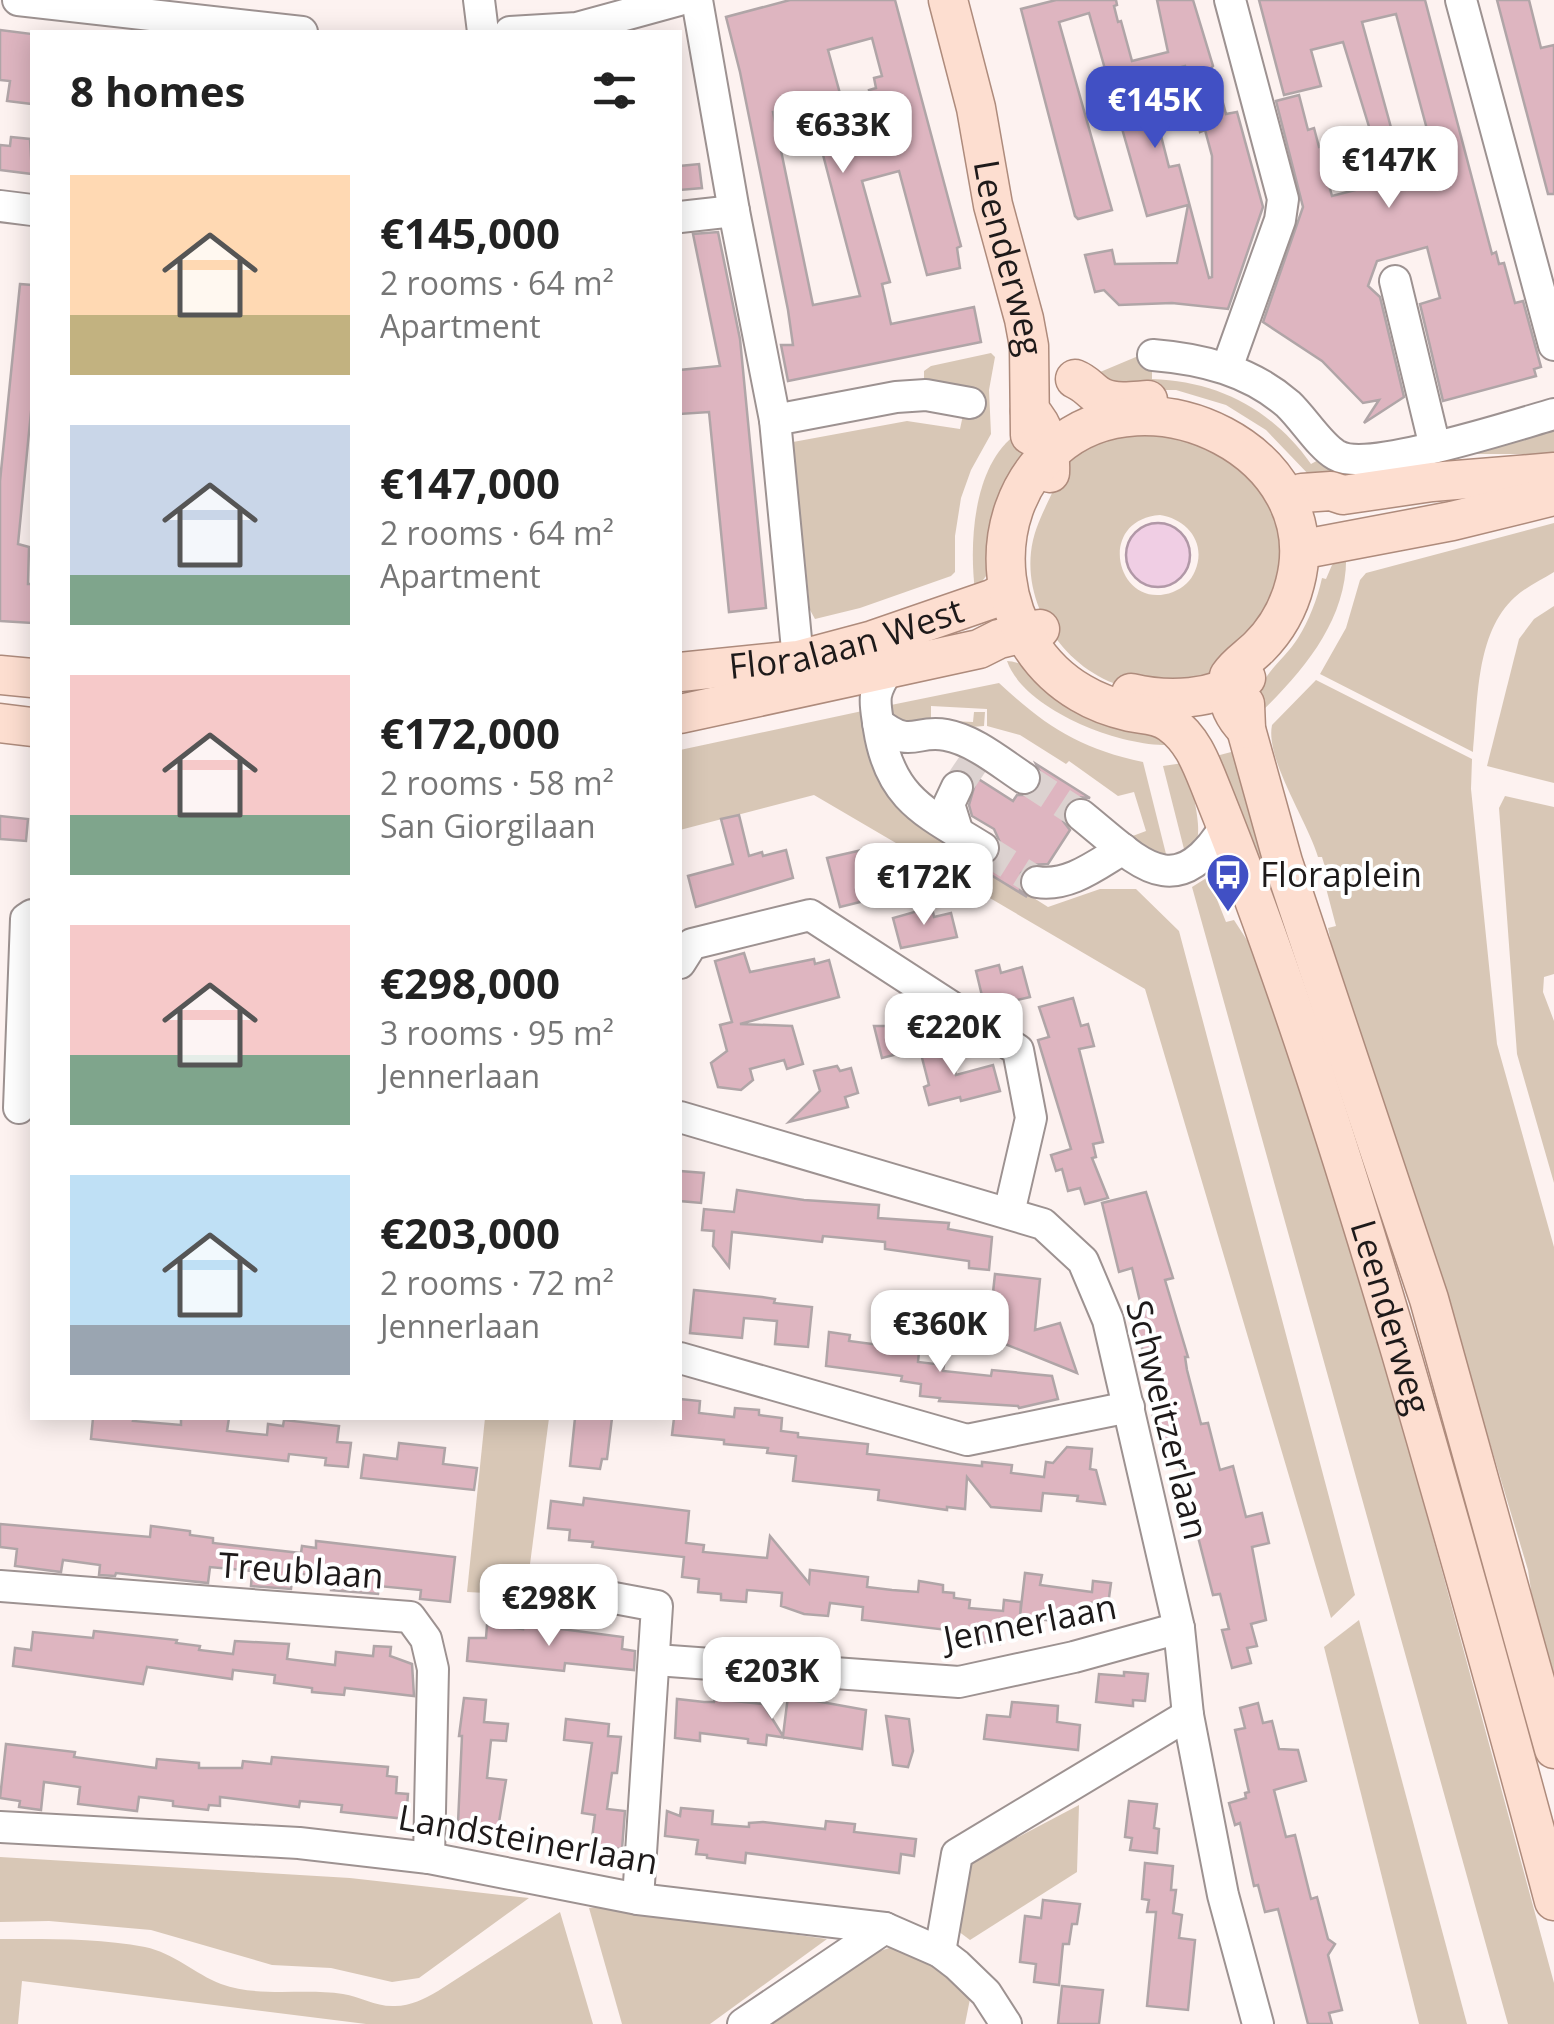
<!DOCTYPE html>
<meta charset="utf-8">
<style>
:root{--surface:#fff;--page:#f6f6f6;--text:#222;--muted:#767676;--accent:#4150c4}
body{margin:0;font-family:"Open Sans",sans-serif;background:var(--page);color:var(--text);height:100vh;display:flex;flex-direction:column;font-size:38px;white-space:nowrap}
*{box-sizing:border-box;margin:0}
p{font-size:32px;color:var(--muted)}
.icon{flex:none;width:55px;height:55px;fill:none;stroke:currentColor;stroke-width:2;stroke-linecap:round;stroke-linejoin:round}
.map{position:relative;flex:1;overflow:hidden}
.side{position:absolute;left:30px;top:30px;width:652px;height:1390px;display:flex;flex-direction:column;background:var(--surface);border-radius:0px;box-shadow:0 5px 25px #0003}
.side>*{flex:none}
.price{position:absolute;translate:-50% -85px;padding:0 22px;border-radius:20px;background:#fff;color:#222;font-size:32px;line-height:65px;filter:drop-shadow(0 2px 5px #0008)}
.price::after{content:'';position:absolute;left:50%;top:60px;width:30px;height:22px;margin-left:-15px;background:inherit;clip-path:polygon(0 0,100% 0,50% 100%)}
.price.active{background:var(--accent);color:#fff}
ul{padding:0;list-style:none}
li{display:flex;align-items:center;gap:30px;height:250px;padding:0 40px}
li span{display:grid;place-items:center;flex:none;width:280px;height:200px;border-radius:0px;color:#555}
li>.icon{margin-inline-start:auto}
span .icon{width:120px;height:120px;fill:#fffc;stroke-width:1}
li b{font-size:42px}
h2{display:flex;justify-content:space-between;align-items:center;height:120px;padding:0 40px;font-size:42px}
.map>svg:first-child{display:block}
</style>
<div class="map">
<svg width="1554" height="2024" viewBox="0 0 1554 2024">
<rect width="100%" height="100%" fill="#fdf2f0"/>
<g fill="#d8c7b6" fill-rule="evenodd">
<path d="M991,353L995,357L989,390L991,434L971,470L961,498L955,536V572L951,576L860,608L815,619L810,610L793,442L907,421L960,429L963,415L924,379V371L931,366Z"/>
<path d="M1143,354L1152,362V379C1218,381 1273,410 1311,464L1322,458L1332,462L1335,481L1311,477L1266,430L1226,405L1176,390H1128L1093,375Z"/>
<path d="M1110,430L1201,432L1279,503L1281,595L1218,676C1197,680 1162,691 1142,690C1076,683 1024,616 1031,552C1035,516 1058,493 1063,458ZM1160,515C1187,519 1207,543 1195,571C1191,581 1183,588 1173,592C1117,613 1094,520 1160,515Z"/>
<path d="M1554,430V454H1453Z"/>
<path d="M1018,433L1024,464L989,572L975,591C969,543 973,463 1018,433Z"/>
<path d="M1554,523V572C1541,580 1526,587 1515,597C1475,633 1478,703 1473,752L1320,674L1346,628L1360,580L1366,573Z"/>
<path d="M1346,553C1349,618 1303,672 1260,713C1252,678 1281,665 1298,638C1309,620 1317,600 1322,578L1326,579L1332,565Z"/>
<path d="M1554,606V783L1487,766L1519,639L1534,619Z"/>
<path d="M1007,661C1038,662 1141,725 1171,745C1120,747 1024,710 1007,661Z"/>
<path d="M1316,680L1472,759L1471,789L1497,1044L1554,1247V1694L1537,1630L1528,1570L1471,1380L1450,1334L1340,984L1328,928L1336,926L1321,869L1325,867L1322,857H1318C1308,822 1265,759 1272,725Z"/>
<path d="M999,683C1045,726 1080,749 1143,762L1168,862L1130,837L1146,831L1134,792L1118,796L1069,761L1066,764L1020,735L987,726V709L931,706V720L973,722L974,712H985L984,726L912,732L892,716L891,705Z"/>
<path d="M867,710L897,801L918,825L1048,907L1100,889H1136L1179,931L1355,1595L1331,1618L1145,989L814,795L680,830V750Z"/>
<path d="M1235,751L1315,996L1327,1065L1216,756Z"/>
<path d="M1183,763C1190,776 1200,819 1198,834C1197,843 1192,848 1185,853L1163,766Z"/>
<path d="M1505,796L1554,807V974L1544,977L1543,992L1554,1021V1183L1517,1054L1499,808Z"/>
<path d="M1208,877L1226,922L1234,920L1263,965L1339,1192L1554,1983V2024H1508L1192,887Z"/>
<path d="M485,1418H549L526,1595L467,1592Z"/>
<path d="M1359,1620L1467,2024H1419L1324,1647Z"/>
<path d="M1079,1805L1077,1872L970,1940L958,1931L971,1862Z"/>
<path d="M0,1857L350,1878L529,1898L419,1978L392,1982L331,1968L272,1965L151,1930L49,1921L0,1922Z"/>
<path d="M589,1908L596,1907L827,1939L710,2024H622Z"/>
<path d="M560,1912L593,2024H366L22,1981L18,2024H0V1939C48,1939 98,1938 145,1947C174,1953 195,1974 221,1984C260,1998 303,1988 343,1994C361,1997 376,2007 395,2006C411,2006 424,1999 438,1991Z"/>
<path d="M904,1946L949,1973L970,1999L965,2024H771C807,1999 861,1947 904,1946Z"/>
</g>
<circle fill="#f0cee4" stroke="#b198a7" stroke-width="2.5" cx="1158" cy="555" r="32"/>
<g fill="#deb5c0" stroke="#b0a5a7" stroke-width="2.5" fill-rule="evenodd">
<path d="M790,0H895L961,246L957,248L960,268L927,275L899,171L862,181L890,282L882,284L891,324L974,307L981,342L788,381L781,345H793L788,310L740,72L726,17ZM872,38L882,76L874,78L876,88L869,90L884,143L849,157L846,145L822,151L860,296L813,305L773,112L809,105L810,110L842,101L828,50Z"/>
<path d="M1056,0H1116L1117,5L1114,6L1118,22L1121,21L1132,61L1168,52L1157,0H1193L1213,66L1200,80L1218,85L1226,114L1237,112L1263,207L1228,309L1172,303L1119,305L1104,290L1095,292L1085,255L1112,250L1115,264L1177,263L1188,205L1147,216L1089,13L1059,22L1112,210L1078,219L1075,216L1021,9ZM1185,66L1194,100L1146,113L1136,79ZM1197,118L1200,132L1205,130L1212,156V277L1209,278L1179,165L1169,167L1159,128Z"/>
<path d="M1259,0H1425L1492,254L1496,252L1499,264L1504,263L1515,303L1523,301L1541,367L1534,369L1536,376L1443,401L1420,304L1440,298L1427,247L1377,261L1368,286L1380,297L1404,397L1364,423L1379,400L1363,403L1322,361L1263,322L1303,207L1276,101L1299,95L1308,130L1314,128L1319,147L1332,143L1336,160L1323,164L1332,196L1386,182L1343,42L1311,50L1321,86L1284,95ZM1396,14L1428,133L1395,142L1362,22Z"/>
<path d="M1497,0H1529L1541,48L1554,45V194H1548Z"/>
<path d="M0,30L32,34V104L7,101L10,81L0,80Z"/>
<path d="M11,137L30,139L32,174L0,170V145L10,146Z"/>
<path d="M699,164L702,188L680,190V166Z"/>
<path d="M718,232L740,339L766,608L729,612L709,412L680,414V370L720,366L693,234Z"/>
<path d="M20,284L32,285V402L18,544L29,547L28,584H32V623L0,621V481Z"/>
<path d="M962,761L980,771L977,778L1013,801L1017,795H1031L1040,788L1043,778L1036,764L1090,798L1075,797L1066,804L1063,821L1070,830L1048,864L1030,865L1021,873L1020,890L1027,897L973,864L984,867L993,864L1002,847L994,829L972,816L969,805L975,784L972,776L957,769Z"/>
<path d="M739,815L749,856L762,852L763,856L786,850L793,878L696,907L688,876L733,864L721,819Z"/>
<path d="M0,816L28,819L26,841L0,839Z"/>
<path d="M862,850L876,898L840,907L827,858Z"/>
<path d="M932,907L934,917L951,913L957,937L901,948L893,918Z"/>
<path d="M744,953L750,972L814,959L815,964L829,960L839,997L740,1024L792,1026L803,1064L787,1069L784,1060L750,1069L753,1080L741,1090L718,1087L711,1063L727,1051L720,1025L732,1022L715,961Z"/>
<path d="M999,965L1001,973L1022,967L1030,997L1000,1004L998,995L983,1000L976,971Z"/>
<path d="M1073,998L1081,1026L1088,1024L1094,1046L1079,1049L1103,1142L1093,1144L1096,1157L1092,1158L1108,1198L1085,1204L1080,1188L1068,1191L1062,1169L1056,1171L1051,1155L1071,1149L1038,1040L1049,1037L1039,1007Z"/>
<path d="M874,1026H915L921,1048L882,1058Z"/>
<path d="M948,1043L956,1075L993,1065L1000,1091L961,1101L960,1097L929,1105L924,1087L929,1085L920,1050Z"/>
<path d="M837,1066L840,1071L851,1068L858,1093L845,1097L848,1107L789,1122L820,1091L814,1071Z"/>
<path d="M680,1171L704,1173L701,1203L680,1201Z"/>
<path d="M737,1190L804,1200L879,1205L878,1218L949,1223L948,1229L992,1237L989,1270L969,1268V1261L885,1249V1242L823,1236L822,1242L732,1232L729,1267L713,1246L714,1231L702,1230L704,1209L734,1212Z"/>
<path d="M1146,1192L1173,1278L1165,1280L1188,1357H1185L1187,1370L1201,1424L1208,1423L1220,1470L1233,1466L1246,1517L1262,1513L1269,1543L1252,1547L1266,1620L1251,1624L1257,1646L1247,1648L1251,1663L1232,1668L1222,1630L1229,1629L1220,1594L1213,1595L1178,1459L1165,1463L1151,1408L1163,1404L1154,1366L1147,1368L1133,1313L1142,1310L1132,1268L1119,1272L1102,1203Z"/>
<path d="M995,1274L1040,1279L1035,1330L1060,1323L1077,1373L990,1338L1001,1312L991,1311Z"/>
<path d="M694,1290L762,1297L775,1299L774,1303L812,1307L808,1347L775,1344L777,1321L744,1318L742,1338L690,1333Z"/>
<path d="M829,1332L850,1335L849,1341L872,1344L897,1346L898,1339L920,1342L918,1362L944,1365L943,1371L991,1376L992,1370L1052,1376L1058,1399L1019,1408L1018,1406L939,1401L940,1398L920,1396L921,1384L901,1381L902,1376L826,1366Z"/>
<path d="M680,1399L700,1401L699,1413L734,1417L735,1408L759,1410V1415L782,1418L781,1431L798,1433V1437L868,1444L867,1454L982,1466V1462L1012,1465L1011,1473L1044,1477L1046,1462L1053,1463L1067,1447L1092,1449L1090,1469L1096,1470L1105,1504L1077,1501L1078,1496L1043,1493L1041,1511L991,1507L967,1477L965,1509L947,1507V1510L878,1500L879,1490L793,1481L796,1456L767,1453L768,1448L724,1444V1440L672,1435L674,1418H680Z"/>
<path d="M93,1418H134L133,1421L181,1425V1418H229L227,1431L267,1435L268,1424L283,1426L284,1420L339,1426L337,1442L351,1443L348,1467L325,1465L326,1458L289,1454L288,1461L91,1439Z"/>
<path d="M575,1418H612L607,1459H602L600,1469L570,1466Z"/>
<path d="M399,1443L445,1448L443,1464L477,1468L474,1490L361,1478L364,1455L397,1459Z"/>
<path d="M584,1498L689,1511L686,1543L704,1545L703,1552L767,1558L770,1536L809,1583L810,1570L868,1577L867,1587L892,1590L918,1592L919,1581L943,1585V1592L954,1593V1598L970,1600L969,1608L1003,1611L1004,1600L1021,1602L1020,1616L1025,1573L1042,1575L1040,1585L1092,1592L1093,1581L1111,1583L1108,1605L1092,1603L1089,1625L1020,1617L1019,1624L1003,1622L1000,1644L947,1639L948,1630L862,1620L863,1607L830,1603L828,1616L804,1614L781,1606L782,1593L747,1590L746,1602L721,1600V1594L698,1592L699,1579L682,1577L684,1557L592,1547L593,1542L569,1540L570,1530L548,1528L551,1501L583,1505Z"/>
<path d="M0,1524L150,1537L151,1526L190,1531V1535L213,1538V1543L301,1553L302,1546L316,1548V1541L455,1557L450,1602L420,1599L421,1590L379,1586L378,1594L331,1590L332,1577L293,1573L291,1589L251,1586L252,1571L210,1567L208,1583L116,1573L115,1576L99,1575L100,1565L63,1560L61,1572L15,1566L17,1549L0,1547Z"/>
<path d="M523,1624L623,1637L622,1649L635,1651L634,1670L565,1663L564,1671L467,1661L469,1638H486L487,1625L523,1629Z"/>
<path d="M94,1631L177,1640L176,1643L200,1646L199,1650L233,1654L235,1641L289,1644L287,1659L335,1665L336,1652L373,1656L374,1646L391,1647L390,1656L412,1664L414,1696L345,1688L344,1695L312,1692V1688L274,1683L275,1675L233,1670L232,1679L147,1667L143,1684L13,1666L15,1648L31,1650L33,1632L93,1638Z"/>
<path d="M1124,1672L1148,1674L1145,1701L1133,1700V1706L1096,1702L1099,1674L1124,1676Z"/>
<path d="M788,1696L866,1710L862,1749L767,1735L766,1745L748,1743V1739L700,1733V1741L675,1738L677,1699L704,1702H714L715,1699L763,1704L783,1736Z"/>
<path d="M464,1698L486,1700L484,1722L508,1724L506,1741L491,1740L487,1778L506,1780L498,1828L458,1823L462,1736H459Z"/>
<path d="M1012,1702L1058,1706L1057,1722L1080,1725L1078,1750L984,1739L987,1715L1010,1717Z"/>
<path d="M1258,1703L1263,1723L1272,1721L1279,1749L1298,1750L1306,1781L1274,1790L1286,1837L1295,1835L1311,1899L1317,1897L1328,1939L1335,1944L1328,1955L1342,2010L1329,2013L1332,2024H1308L1278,1909L1265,1912L1258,1885L1254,1886L1240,1823L1235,1825L1229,1803L1246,1798L1245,1793L1249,1792L1235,1730L1245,1728L1240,1708Z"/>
<path d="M886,1716L909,1719L913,1751L908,1767L893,1765Z"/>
<path d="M566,1719L609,1724L608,1736L621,1737L617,1773H612L607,1809L625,1811L622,1849L591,1846L595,1815L582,1813L592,1743L564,1740Z"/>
<path d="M6,1744L75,1752L74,1757L156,1768L157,1759L199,1763V1768H242L243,1761L271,1764L272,1757L388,1767L387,1776L397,1777L396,1793L408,1794L406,1819L341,1812L342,1805L300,1801L299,1807L220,1797V1806L209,1805L208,1810L173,1806V1801L139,1797L137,1811L78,1804L80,1787L44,1782L41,1810L19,1807L20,1801L0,1798Z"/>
<path d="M1129,1801L1157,1804L1154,1828L1159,1829L1157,1853L1130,1850L1132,1838L1125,1837Z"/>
<path d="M681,1808L713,1811L712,1824L749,1827V1823L763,1822L825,1829L826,1821L855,1824L854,1832L916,1839L914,1856L901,1854L899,1873L746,1853L745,1863L707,1858V1855L696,1854L698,1840L665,1836L667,1811L680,1816Z"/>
<path d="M1145,1863L1173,1866L1171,1890H1176L1173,1913L1182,1915L1179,1938L1195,1940L1188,2010L1147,2006L1156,1912H1147L1149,1900L1142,1899Z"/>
<path d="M1043,1900L1080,1904L1077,1924H1072L1069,1944H1063L1059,1985L1034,1982L1036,1964L1020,1962L1025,1916L1041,1918Z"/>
<path d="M1062,1986L1103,1990L1099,2024H1058Z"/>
</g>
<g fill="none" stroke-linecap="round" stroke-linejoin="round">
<g stroke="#dcd2d0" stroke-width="30" stroke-dasharray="30 15" stroke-linecap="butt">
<path d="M1024,778L1081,815"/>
<path d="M957,787L978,756"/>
<path d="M983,848L1037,882"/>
</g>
<defs>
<g id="minor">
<path d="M18,0L302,32"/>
<path d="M479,0L483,32"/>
<path d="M697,0L734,211L775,420"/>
<path d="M1461,0L1554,345"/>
<path d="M510,32L577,28L679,0"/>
<path d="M0,206L32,210"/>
<path d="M680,217L734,211"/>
<path d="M1395,281L1435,447"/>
<path d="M1153,355C1203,359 1250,371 1288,404C1303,418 1320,446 1336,455C1367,474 1515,425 1554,414"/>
<path d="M1227,368L1280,220L1283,199L1230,0"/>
<path d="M798,660L775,420L896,397L926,395L970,403"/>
<path d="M888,670C871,696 875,700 879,729C890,800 927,813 983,848"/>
<path d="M878,723C912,750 915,729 946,735C974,740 1001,763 1024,778"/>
<path d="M957,787L949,804L958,833"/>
<path d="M1081,815C1137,860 1175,909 1226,825"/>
<path d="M1037,882C1069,887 1096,865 1123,849"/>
<path d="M680,963L692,944L810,915L1018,1050L1031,1118L1009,1213"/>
<path d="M19,1108L26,919L32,915"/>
<path d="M680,1117L1043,1224L1083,1261L1108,1320L1179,1628L1188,1715L1223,1895L1258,2024"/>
<path d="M680,1358L967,1440L1129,1407"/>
<path d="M539,1584L657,1606L638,1899"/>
<path d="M0,1586L410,1617L426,1639L433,1669L429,1858"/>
<path d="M656,1660L959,1682L1074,1657L1179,1628"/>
<path d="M0,1827L299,1843L429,1858L638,1899L885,1928L940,1952L957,1965L986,1993L1006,2024"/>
<path d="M940,1952L957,1854L1188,1715"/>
<path d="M743,2024L885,1928"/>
</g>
<g id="major">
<path id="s1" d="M948,0L976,108L993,205L1024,319L1029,346L1030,435"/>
<path d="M1075,379C1085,383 1088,388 1096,394C1111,405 1131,401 1148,400"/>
<path d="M1030,411C1046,427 1051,451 1050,473"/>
<path d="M1302,493L1331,491L1343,495L1432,482L1554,472"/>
<path d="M1315,547L1452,521L1554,496"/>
<path id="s2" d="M680,672L798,660L873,640L992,599L1007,591"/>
<path d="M0,675L32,678"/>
<path d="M1131,693C1169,702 1213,700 1246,678"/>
<path d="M1245,704L1246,729L1283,862L1429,1299L1554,1749"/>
<path d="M680,714L979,649L999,639L1040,629"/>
<path d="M0,723L32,727"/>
<path id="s3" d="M1246,729C1231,714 1225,696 1229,676C1237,664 1249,657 1259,647C1276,630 1289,607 1295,583C1329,453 1148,365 1054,449C978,517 995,643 1081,693C1096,702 1113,708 1130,712C1144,715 1158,714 1170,723C1194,740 1202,766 1213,793C1286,975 1345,1164 1401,1353C1454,1535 1505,1717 1554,1901"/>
</g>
</defs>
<use href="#minor" stroke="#9d9291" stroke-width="34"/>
<use href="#major" stroke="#ae8b7c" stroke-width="41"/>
<use href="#minor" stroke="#fff" stroke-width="30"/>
<use href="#major" stroke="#fdded0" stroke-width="38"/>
</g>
<defs>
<symbol id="bus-pin" viewBox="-11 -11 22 30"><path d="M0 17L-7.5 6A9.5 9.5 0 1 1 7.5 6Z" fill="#4150c4" stroke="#fff"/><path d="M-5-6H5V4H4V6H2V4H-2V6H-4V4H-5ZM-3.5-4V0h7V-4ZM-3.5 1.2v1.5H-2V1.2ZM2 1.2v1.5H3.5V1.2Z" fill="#fff"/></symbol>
</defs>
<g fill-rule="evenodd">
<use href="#bus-pin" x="1203" y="850" width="50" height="68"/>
</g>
<g text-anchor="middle" stroke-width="8" stroke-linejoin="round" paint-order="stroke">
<g font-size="35" fill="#1e1a1a" stroke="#fff">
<text dy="12" stroke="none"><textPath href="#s1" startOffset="265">Leenderweg</textPath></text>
<text dy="12" stroke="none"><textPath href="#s2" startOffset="170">Floralaan West</textPath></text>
<text dy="12" stroke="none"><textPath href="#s3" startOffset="1548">Leenderweg</textPath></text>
<text transform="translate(1167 1420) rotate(76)" y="12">Schweitzerlaan</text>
<text transform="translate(301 1571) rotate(4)" y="12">Treublaan</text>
<text transform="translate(1030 1623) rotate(-11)" y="12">Jennerlaan</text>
<text transform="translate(528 1840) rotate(10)" y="12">Landsteinerlaan</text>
</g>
<g font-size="35" fill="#1e1a1a" stroke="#fff" text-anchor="start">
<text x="1260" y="887">Floraplein</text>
</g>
</g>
</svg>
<b class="price active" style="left:1155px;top:151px">€145K</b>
<b class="price" style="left:843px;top:176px">€633K</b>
<b class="price" style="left:1389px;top:211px">€147K</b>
<b class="price" style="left:924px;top:928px">€172K</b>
<b class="price" style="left:954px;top:1078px">€220K</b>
<b class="price" style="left:940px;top:1375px">€360K</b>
<b class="price" style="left:549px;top:1649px">€298K</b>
<b class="price" style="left:772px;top:1722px">€203K</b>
<section class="side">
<h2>8 homes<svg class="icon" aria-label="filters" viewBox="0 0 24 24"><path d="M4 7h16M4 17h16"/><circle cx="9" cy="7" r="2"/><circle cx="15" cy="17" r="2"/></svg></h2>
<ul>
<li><span style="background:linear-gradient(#ffd9b3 70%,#c2b280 0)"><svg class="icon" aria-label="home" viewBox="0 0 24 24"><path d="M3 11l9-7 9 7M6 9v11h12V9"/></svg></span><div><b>€145,000</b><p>2 rooms · 64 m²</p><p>Apartment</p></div></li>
<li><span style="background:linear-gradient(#c9d6e8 75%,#7fa58c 0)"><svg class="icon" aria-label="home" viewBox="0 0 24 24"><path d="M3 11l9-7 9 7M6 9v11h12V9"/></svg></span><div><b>€147,000</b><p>2 rooms · 64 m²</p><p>Apartment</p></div></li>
<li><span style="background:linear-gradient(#f6c9c9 70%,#7fa58c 0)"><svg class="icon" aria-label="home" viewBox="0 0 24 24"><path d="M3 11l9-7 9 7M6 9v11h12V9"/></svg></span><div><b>€172,000</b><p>2 rooms · 58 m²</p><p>San Giorgilaan</p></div></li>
<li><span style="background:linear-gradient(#f6c9c9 65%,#7fa58c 0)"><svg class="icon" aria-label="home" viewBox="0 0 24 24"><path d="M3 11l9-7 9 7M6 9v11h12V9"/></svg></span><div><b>€298,000</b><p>3 rooms · 95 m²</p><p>Jennerlaan</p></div></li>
<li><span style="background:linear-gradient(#bfe0f5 75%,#9aa5b1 0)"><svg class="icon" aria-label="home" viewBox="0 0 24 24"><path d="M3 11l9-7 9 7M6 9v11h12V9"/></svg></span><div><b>€203,000</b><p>2 rooms · 72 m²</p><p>Jennerlaan</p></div></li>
</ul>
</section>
</div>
